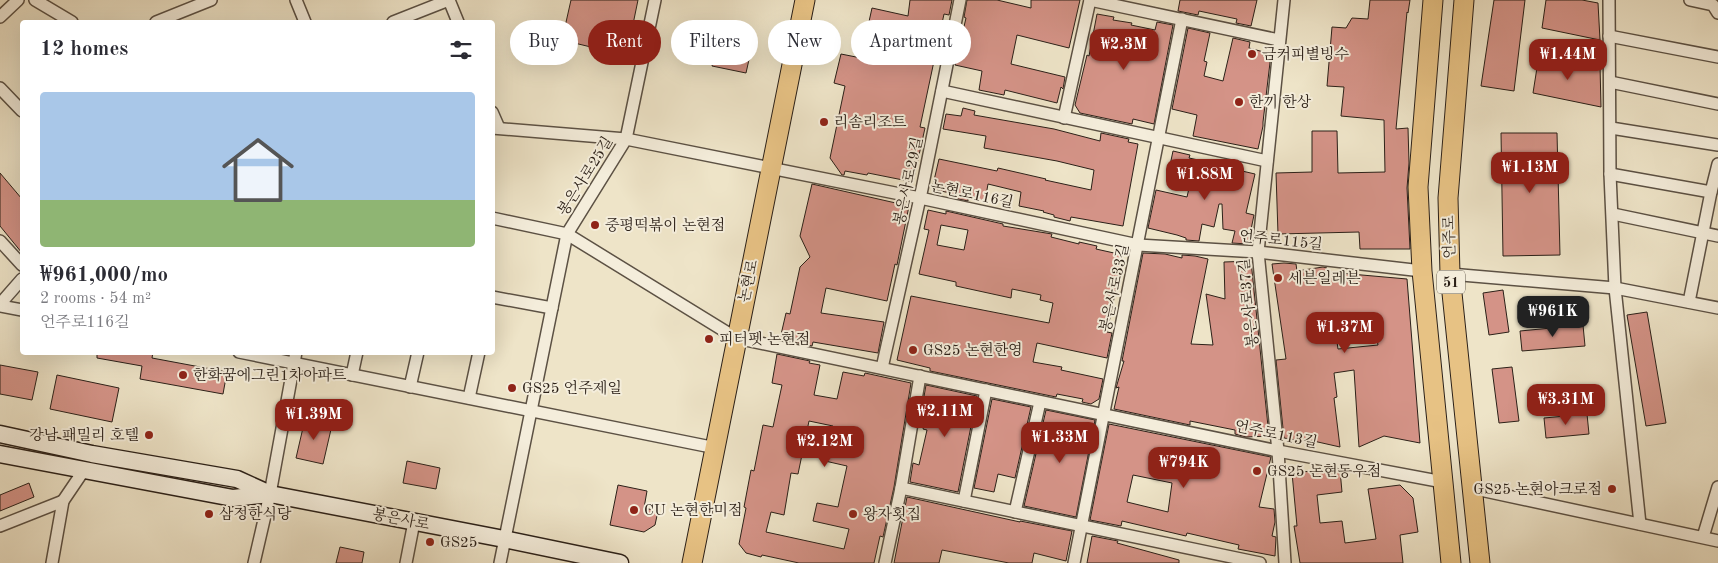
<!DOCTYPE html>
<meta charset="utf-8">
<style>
:root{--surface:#fff;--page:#f2f2f3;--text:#2b2b33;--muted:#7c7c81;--line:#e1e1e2;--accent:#8f2418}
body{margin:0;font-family:"Old Standard TT","Noto Serif KR",serif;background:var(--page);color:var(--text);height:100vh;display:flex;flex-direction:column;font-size:19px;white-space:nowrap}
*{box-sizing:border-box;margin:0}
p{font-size:16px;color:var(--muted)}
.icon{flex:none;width:28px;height:28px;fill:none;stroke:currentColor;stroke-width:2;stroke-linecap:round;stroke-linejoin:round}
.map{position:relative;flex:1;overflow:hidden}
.sheet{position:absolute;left:20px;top:20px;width:475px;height:335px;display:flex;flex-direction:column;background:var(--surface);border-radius:5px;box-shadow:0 5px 20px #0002}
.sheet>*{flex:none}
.banner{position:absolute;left:510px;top:20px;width:475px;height:45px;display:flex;gap:10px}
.price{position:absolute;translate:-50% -42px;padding:0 11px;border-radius:10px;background:var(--accent);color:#fff;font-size:16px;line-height:32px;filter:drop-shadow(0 1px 2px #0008)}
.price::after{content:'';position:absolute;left:50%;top:30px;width:15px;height:11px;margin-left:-8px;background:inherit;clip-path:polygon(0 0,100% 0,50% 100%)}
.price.active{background:#222;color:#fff}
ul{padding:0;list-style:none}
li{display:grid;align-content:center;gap:10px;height:265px;padding:0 20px}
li+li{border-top:1px solid var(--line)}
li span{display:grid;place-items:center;height:155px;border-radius:5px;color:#555}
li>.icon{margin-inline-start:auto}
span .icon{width:90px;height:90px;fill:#fffc;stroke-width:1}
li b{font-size:21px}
h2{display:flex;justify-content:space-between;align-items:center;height:60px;padding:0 20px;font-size:21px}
.tag{padding:0 18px;border-radius:22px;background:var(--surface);box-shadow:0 5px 20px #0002;font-size:18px;line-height:45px}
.tag.active{background:var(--accent);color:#fff}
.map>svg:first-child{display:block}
</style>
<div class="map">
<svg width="1718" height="563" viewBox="0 0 1718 563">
<rect width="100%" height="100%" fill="#eee4c8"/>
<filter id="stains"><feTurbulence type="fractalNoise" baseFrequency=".004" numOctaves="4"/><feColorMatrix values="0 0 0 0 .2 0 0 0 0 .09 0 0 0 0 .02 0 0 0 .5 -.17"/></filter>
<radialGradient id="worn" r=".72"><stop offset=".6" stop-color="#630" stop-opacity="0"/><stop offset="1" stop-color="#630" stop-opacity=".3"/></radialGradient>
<g fill="#d49387" stroke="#2b2018" fill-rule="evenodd">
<path d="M571,0H638L631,34L635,35L632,52L624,56L613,53L614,49L595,45V48L562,40Z"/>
<path d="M910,0H952L949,15L944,14L920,127L925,128L913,182L868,173L867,175L845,171L844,175H842L830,158L845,86L834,83L841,54L861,58L872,8L908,16Z"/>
<path d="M967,0H997L1031,8V0H1080L1069,48L1017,35L1011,64L1065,77L1063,89L1061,87L1057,103L1005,90L1004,95L979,90L982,71L955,65L966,18L964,17Z"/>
<path d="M1180,0H1257L1251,26L1236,23L1237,19L1199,11L1198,15L1178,11Z"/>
<path d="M1370,0H1410L1408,13L1407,12L1396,129L1408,128L1409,163L1407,188L1410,249H1360L1359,232L1278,234L1276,173L1312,172V131H1337L1338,173L1385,172L1384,120L1341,116L1344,87L1327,86L1332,27L1346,28L1352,18L1368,19Z"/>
<path d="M1494,0H1525L1514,91L1481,86Z"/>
<path d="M1546,0H1582L1598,3L1600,40L1542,28Z"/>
<path d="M1097,14L1114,17L1113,20L1132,23L1131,25L1155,30L1157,22L1173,25L1154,124L1133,119L1132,124L1080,113L1075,105L1087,55L1089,56Z"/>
<path d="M1188,28L1210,33L1204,61L1207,62L1204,76L1223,81L1233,38L1250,42L1249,48L1271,54L1263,122V126L1258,149L1193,136L1197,115L1172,109Z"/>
<path d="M720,30L754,37L746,73L712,66Z"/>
<path d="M1539,55L1600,66L1601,107L1533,93Z"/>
<path d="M963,108L975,111L974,115L1054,129L1100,141L1101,133L1129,139L1128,142L1138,144L1123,226L1071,217L1070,221L1054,217V215L1043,212L1044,211L1019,206L1021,192L988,184L985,201L968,197V201L949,197L950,193L932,189L939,159L997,171L998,168L1046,179L1045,180L1091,190L1094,170L1057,161L984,148L986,136L943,129L946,114L961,116Z"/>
<path d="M1501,133H1557L1560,255L1503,256Z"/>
<path d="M1173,151L1190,155L1189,158L1217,164L1216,165L1255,174L1246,213L1254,215L1248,244L1232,243L1235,231L1223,229L1222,204H1219L1214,227L1202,224L1199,241L1186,240V238L1177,235L1148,228L1156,190L1187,197L1192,175L1169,170Z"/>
<path d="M0,173L22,199V253L0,226Z"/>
<path d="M812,184L909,206L897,265L895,264L887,301L826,288L821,313L884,322L878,353L813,342L812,346L780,339L786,313L790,314L800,267L810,257L800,236Z"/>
<path d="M928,210L946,214V211L1003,224V226L1052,234L1051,237L1079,244V242L1097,246L1096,249L1123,255L1107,332L1112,333L1107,358L1037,343L1033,362L1062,367L1061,370L1103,379L1099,399L1091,404L1082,402L1083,399L1057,394L1056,397L930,371V368L897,360L911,296L1049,323L1053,303L1040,300L1041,295L1012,289L1011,298L956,286V282L919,274L929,230L924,229ZM941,225L968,230L964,250L937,245Z"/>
<path d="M1143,253L1165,254L1182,258V255L1195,256L1208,259L1191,344L1213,345L1206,294L1225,299L1224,262L1251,261L1269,436L1246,437L1235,434V430L1190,421V425L1114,409L1119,387L1116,388L1124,361H1122Z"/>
<path d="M1284,263L1296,264L1297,271L1323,267L1327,268L1328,272L1407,279L1420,443L1384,436L1359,447L1354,370L1334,373L1337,397L1334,398L1340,447L1309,440V442L1284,438L1276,360L1286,359L1272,264ZM1333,314L1373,319L1378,345L1338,349Z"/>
<path d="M1503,290L1509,332L1489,335L1483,293Z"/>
<path d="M1647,312L1666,423L1646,426L1627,315Z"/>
<path d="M1583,325L1585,346L1522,351L1520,331Z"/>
<path d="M97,352H153L152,358L227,372L223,394L140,379L142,366L97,358Z"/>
<path d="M777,354L810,361L809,363L820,365L814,395L837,399L843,372L864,376L865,373L911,383L894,487L883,537L880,536L874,563H799L762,555L761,557L746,553L739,544L746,508L744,507L751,470L754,471L763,425L773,427L782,385L772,383ZM809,421L833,426L825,461L847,466L838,507L817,503L813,521L849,529L844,549L766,532L771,512L784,515L791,473L798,474Z"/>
<path d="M0,365L38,372L32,400L0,394Z"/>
<path d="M1512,367L1519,421L1499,423L1492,369Z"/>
<path d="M57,375L119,388L112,422L50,409Z"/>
<path d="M926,385L977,396L958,492L910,482L913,463L919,465L927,430L923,429L928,409L922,408Z"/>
<path d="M992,399L1031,407L1015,478L998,474L994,492L974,488Z"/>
<path d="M1046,410L1095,420L1076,517L1024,506Z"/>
<path d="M1587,414L1589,434L1546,438L1544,418Z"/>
<path d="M305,419L332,425L323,464L296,458Z"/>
<path d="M1109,424L1271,457L1259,507L1274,509L1275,522L1272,536L1276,537L1275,556L1238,549L1239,545L1187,533L1186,536L1122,521L1121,526L1090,520ZM1133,475L1172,483L1168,512L1127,502Z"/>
<path d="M407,461L440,468L436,489L403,483Z"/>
<path d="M1332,469L1340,470L1342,492L1317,495L1320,523L1342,521L1345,543L1376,539L1368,489L1400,485L1413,498L1418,532L1400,535L1403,563H1300L1294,526H1297L1292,473Z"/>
<path d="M29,483L34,497L0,511V495Z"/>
<path d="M618,485L647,491L644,508L658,511L655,525L644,532L610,525Z"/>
<path d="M907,497L1020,522V521L1072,531L1066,561L1034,553L1032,563H1009L942,550L939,563H894Z"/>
<path d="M1092,536L1118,541L1117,543L1179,560V563H1087Z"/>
<path d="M340,547L364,552L362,563H336Z"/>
</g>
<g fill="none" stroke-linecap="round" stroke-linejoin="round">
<defs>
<g id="street">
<path d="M35,0L72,22"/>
<path d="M296,0L305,22"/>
<path d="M449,0L458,22"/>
<path d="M1090,0L1279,40"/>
<path d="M1284,0L1258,252L1278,451L1285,563"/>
<path d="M1609,0L1610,174L1615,288L1640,524"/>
<path d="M1690,0L1713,5L1718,13"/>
<path d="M0,17L18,0"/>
<path d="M156,22L211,0"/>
<path d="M393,22L449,0"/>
<path d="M1609,36L1718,57"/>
<path d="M1610,82L1718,104"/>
<path d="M0,88L22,111"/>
<path d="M942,91L1267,161"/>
<path d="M492,112L499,128"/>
<path d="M1064,118L1090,0"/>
<path d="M492,128L626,139L920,198L1138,245L1258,252L1422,271"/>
<path d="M1611,128L1718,145"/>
<path d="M1610,174L1711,192"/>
<path d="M1613,214L1718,236"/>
<path d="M492,218L567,234L736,338L1278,451L1443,482"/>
<path d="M0,241L22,265"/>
<path d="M1450,274L1615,288L1718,308"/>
<path d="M492,297L552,308"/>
<path d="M1689,302L1711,192L1718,164"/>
<path d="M0,304L22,279"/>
<path d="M0,306L22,310"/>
<path d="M239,352L716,448"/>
<path d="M882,368L922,189L960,0"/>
<path d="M352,375L357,352"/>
<path d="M410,387L418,352"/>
<path d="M469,398L479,352"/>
<path d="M901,488L1260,563"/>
<path d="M1471,488L1718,541"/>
<path d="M964,501L986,390"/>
<path d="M1015,512L1040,402"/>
<path d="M0,526L63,501"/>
<path d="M1703,537L1718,487"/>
<path d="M52,563L63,501L84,470"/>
<path d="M254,563L270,494L296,352"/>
<path d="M406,563L414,522"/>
<path d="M500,563L567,234L626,139L655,0"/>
<path d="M885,563L901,488L920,376"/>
<path d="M1074,563L1182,19"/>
</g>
<g id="secondary">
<path d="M0,434L92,454L237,479L270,494L504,539L620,563"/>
<path d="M0,454L233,498L270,494"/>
</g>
<g id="primary">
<path d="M1433,0L1418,187L1422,271L1451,563"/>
<path d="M1464,0L1448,198L1450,274L1480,563"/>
<path d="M692,563L805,0"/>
</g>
</defs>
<use href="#street" stroke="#5c5144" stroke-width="14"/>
<use href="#secondary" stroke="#2b2018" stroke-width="19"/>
<use href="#primary" stroke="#2b2018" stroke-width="21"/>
<use href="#street" stroke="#f4eddb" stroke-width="11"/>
<use href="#secondary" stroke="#f4eddb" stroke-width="16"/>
<use href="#primary" stroke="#e7c284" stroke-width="19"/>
</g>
<g fill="#8f2418" stroke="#f4eddb" stroke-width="2">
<circle cx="1252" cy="54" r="5"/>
<circle cx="1239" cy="102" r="5"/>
<circle cx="824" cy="122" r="5"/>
<circle cx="595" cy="225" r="5"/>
<circle cx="1278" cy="278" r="5"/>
<circle cx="709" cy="339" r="5"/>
<circle cx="913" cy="350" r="5"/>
<circle cx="183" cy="375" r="5"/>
<circle cx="512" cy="388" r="5"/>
<circle cx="149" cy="435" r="5"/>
<circle cx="1257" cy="471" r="5"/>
<circle cx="1612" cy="489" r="5"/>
<circle cx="634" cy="510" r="5"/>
<circle cx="209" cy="514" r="5"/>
<circle cx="853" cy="514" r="5"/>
<circle cx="430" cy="542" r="5"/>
</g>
<g text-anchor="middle" stroke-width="4" stroke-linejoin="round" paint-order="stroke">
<rect fill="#f4eddb" stroke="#675e52" stroke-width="1" x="1437" y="270.5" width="28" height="23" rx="4"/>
<g font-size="14" font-weight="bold" fill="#2b2018">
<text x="1451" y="287">51</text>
</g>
<g font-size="15" fill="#2b2018" stroke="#f4eddb" text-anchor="start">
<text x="1262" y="59">금커피별빙수</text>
<text x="1249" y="107">한끼 한상</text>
<text x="834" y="127">리솜리조트</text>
<text x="605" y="230">중평떡볶이 논현점</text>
<text x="1288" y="283">세븐일레븐</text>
<text x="719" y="344">피터펫 논현점</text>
<text x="923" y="355">GS25 논현한영</text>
<text x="193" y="380">한화꿈에그린1차아파트</text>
<text x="522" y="393">GS25 언주제일</text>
<text x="139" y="440" text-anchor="end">강남 패밀리 호텔</text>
<text x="1267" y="476">GS25 논현동우점</text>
<text x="1602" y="494" text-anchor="end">GS25 논현아크로점</text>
<text x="644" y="515">CU 논현한미점</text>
<text x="219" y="519">삼정한식당</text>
<text x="863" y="519">왕자횟집</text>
<text x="440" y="547">GS25</text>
</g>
<g font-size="15" fill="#2b2018" stroke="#f4eddb">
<text transform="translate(585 176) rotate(-58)" y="5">봉은사로25길</text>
<text transform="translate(908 181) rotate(-78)" y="5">봉은사로29길</text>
<text transform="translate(972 194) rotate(12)" y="5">논현로116길</text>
<text transform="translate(1449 237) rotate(-91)" y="5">언주로</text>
<text transform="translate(1281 240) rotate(6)" y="5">언주로115길</text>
<text transform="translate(748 281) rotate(-78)" y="5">논현로</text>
<text transform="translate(1114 288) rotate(-78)" y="5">봉은사로33길</text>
<text transform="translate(1248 303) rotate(-96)" y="5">봉은사로37길</text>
<text transform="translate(1276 434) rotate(12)" y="5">언주로113길</text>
<text transform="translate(401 519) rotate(11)" y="5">봉은사로</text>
</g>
</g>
<rect width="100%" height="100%" filter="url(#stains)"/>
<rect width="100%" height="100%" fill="url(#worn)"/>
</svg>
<b class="price" style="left:1124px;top:71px">₩2.3M</b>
<b class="price" style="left:1568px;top:81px">₩1.44M</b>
<b class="price" style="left:1530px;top:194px">₩1.13M</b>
<b class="price" style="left:1205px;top:201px">₩1.88M</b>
<b class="price active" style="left:1553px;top:338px">₩961K</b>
<b class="price" style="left:1345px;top:354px">₩1.37M</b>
<b class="price" style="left:1566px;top:426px">₩3.31M</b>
<b class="price" style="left:945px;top:438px">₩2.11M</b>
<b class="price" style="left:314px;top:441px">₩1.39M</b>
<b class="price" style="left:1060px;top:464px">₩1.33M</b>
<b class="price" style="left:825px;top:468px">₩2.12M</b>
<b class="price" style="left:1184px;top:489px">₩794K</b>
<div class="banner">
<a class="tag">Buy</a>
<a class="tag active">Rent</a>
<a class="tag">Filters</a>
<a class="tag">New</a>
<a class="tag">Apartment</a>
</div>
<section class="sheet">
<h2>12 homes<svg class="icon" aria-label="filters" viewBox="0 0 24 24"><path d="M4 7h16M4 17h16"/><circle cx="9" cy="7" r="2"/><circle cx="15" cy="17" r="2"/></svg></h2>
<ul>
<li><span style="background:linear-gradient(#a9c7e8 70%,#8fb573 0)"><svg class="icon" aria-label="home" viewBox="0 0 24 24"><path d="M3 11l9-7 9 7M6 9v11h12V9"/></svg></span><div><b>₩961,000/mo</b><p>2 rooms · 54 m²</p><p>언주로116길</p></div></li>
</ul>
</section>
</div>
